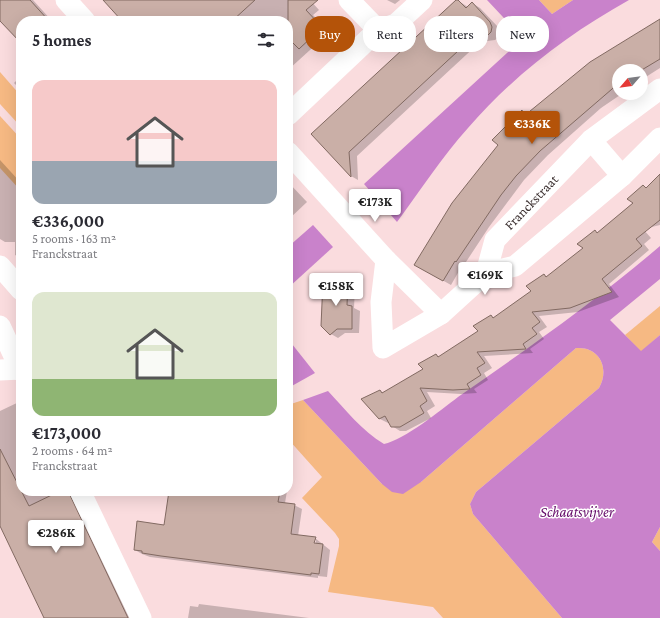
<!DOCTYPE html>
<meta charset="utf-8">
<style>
:root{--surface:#fff;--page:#f2f2f3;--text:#2b2b33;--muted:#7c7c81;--accent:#b45309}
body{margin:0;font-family:"Crimson Pro",serif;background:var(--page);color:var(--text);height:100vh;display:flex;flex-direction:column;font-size:15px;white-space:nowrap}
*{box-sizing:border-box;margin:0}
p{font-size:13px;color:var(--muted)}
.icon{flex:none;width:22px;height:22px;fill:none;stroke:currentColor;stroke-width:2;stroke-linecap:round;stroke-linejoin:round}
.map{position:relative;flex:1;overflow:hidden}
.panel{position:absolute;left:16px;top:16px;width:277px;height:480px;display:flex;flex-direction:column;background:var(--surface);border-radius:16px;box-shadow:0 4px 16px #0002}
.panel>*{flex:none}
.top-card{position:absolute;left:305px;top:16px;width:295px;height:36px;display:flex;gap:8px}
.needle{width:26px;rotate:242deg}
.tools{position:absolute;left:612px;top:64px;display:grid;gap:8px}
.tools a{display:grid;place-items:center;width:36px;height:36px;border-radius:50%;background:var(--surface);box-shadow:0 4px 16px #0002;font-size:20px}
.price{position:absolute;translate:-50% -34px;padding:0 9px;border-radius:4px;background:#fff;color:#222;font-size:13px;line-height:26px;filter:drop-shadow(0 1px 2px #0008)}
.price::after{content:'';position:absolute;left:50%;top:24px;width:12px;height:9px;margin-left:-6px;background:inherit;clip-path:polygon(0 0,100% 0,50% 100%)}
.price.on{background:var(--accent);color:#fff}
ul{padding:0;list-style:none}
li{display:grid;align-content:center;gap:8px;height:212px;padding:0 16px}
li span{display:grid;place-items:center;height:124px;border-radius:12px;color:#555}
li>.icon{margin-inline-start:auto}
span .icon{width:72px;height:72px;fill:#fffc;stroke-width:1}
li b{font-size:17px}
h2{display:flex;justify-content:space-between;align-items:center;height:48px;padding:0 16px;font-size:17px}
.tag{padding:0 14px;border-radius:16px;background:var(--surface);box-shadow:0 4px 16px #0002;font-size:14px;line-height:36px}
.tag.on{background:var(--accent);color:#fff}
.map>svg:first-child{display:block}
</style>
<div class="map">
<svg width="660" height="618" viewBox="0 0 660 618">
<rect width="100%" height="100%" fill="#fadcde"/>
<g fill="#f6b983">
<path d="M539,0H573L552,14Z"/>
<path d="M0,72L21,96V127L0,104Z"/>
<path d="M0,116L21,139V191L0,168Z"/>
<path d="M660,306V335L641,352L625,335Z"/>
<path d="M576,348C600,346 610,369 599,388L476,492L470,504L473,514L562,618H443L433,607L328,592L339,546V539L335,533L302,498L322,477L288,439V405L303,400L382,484L421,482Z"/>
<path d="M660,527V551L652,542Z"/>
</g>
<g fill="#c982cb">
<path d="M487,0H539L552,14L573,0H629C568,34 513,76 468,128C442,157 420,191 397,222L364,184L519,42L517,32Z"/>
<path d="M313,225L333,247L288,288V247Z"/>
<path d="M660,246V279L610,320L641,351L660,335V527L652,542L660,551V618H562L473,514L470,504L476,492L599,388C610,369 600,346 576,348L421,482L403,494L392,492L382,484L303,400L328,391C345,409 362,431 384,444C404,440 441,410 458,397C527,349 596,301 660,246Z"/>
<path d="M288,339L315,373L290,387L288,385Z"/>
</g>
<g fill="#0003" fill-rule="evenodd">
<path d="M0,0H33L52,21H21V42L0,19Z"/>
<path d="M104,0H310L319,10L313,15L326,29L318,36L321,40L288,70V21H123Z"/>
<path d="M387,0H400L395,4Z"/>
<path d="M457,0L468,7L472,3L480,8L498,27L500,32L499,37L495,40L480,42L357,156L358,180L351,176L312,134Z"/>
<path d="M660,21V68L641,80V71H619V93H623L601,108L548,155L524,180L489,227L464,265L463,264L451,285L415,265L522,111L528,114Z"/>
<path d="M21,76V90L14,83Z"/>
<path d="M0,160L21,183V258L15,255V242H5L0,239Z"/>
<path d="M660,175V225L643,229L651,238L644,244L649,250L609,284L619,297L578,312L539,316L547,327L539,332L544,339L530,349L533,353L484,356L492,368L484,373L488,380L474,389L477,393L461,394L427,392L435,406L427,411L431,418L406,431H400L392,426L390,422L388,423L380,419L362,400L380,391L384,393L424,369L436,355L440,357L480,331L491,316L495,318L533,291L544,275L547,277L585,248L598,233L634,202L643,186L647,188Z"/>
<path d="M288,182L307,202L288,220Z"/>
<path d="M347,282L355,287L354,308L360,311L359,333H345L338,338L331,334Z"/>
<path d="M21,401V491H72L132,618H45L0,524V411Z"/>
<path d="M170,491H287L285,503L294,505L302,509L298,536L315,538L330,550L327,577L318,576V578L150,557L142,554L135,550L165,526ZM314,540H316L315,548H313Z"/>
<path d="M199,604L309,618H188L190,606L198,607Z"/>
</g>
<g fill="#caafa7" stroke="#826a62">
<path d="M0,0H30L49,21H21V43L0,21Z"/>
<path d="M103,0H255L232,21H122Z"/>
<path d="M288,0H318L306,10L319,24L311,32L314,35L299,49L288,38Z"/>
<path d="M456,0H458L466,8L472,2L490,22L492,27L491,32L487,36L472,38L349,152L351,177L311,134Z"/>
<path d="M660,19V59L640,71H619V83L540,151L516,176L501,195L456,262L455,261L443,281L414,265L452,203L498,145L492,140L522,110L524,116L590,62Z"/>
<path d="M660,174V220L636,239L642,246L602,279L612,292L570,308L532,312L540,322L532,328L537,334L523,344L526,349L477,352L485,363L477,368L481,375L467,384L470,389L453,390L420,388L427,401L420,406L424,413L400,427H391L385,416L379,419L361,399L380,390L382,393L423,369L418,364L436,354L438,357L478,331L473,326L491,315L493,318L531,291L526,286L544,274L546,277L583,248L577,244L595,230L597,233L633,203L627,199L643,185L646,188Z"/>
<path d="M323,280L348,281L347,305L352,306V329H337L330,335L321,326Z"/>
<path d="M0,449L29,506L60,491H68L128,618H44L0,526Z"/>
<path d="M169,491H280L278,502L295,504L291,534L316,537L314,543L323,544L319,574L311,573V575L161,556L142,553V551L134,550L137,521L164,525Z"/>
</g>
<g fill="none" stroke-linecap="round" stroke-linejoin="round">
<g stroke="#fff" stroke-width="21">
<path d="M66,0L85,21"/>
<path d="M349,0L378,30"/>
<path d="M288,115L378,30L396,24L422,0"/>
<path d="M591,140L622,176"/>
<path d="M288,152L386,260L441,314"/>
<path d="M386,260L381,302L383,348L441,314L486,273L515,266L622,176L660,138"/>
<path d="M0,266L21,290"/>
<path d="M486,273L495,240L591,140L660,89"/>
<path d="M0,326L21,371"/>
<path d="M0,370L21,369"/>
<path d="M80,491L141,618"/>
</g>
</g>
<g text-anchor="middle" stroke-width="3" stroke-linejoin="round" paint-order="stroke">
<g font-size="14" fill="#3c3131" stroke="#fff">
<text transform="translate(531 202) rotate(-46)" y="5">Franckstraat</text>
</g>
<g font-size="15" font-style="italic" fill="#650c6a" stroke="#fff">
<text x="577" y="517">Schaatsvijver</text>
</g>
</g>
</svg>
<div class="tools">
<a><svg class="needle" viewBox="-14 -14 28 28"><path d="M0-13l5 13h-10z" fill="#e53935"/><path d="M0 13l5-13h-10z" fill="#7c7c81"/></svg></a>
</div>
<b class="price on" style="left:532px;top:145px">€336K</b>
<b class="price" style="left:375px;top:223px">€173K</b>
<b class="price" style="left:485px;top:296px">€169K</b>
<b class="price" style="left:336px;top:307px">€158K</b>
<b class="price" style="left:56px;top:554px">€286K</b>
<div class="top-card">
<a class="tag on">Buy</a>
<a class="tag">Rent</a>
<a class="tag">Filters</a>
<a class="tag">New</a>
</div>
<section class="panel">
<h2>5 homes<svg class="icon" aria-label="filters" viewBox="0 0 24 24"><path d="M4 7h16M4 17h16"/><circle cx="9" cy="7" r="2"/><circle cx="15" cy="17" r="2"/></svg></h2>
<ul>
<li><span style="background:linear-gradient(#f6c9c9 65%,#9aa5b1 0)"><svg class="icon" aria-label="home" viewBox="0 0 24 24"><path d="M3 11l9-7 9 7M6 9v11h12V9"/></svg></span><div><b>€336,000</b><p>5 rooms · 163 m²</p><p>Franckstraat</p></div></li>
<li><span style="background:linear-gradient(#dfe7d0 70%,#8fb573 0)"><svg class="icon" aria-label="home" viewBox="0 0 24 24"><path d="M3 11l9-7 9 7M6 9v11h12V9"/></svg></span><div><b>€173,000</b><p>2 rooms · 64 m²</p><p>Franckstraat</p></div></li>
</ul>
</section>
</div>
